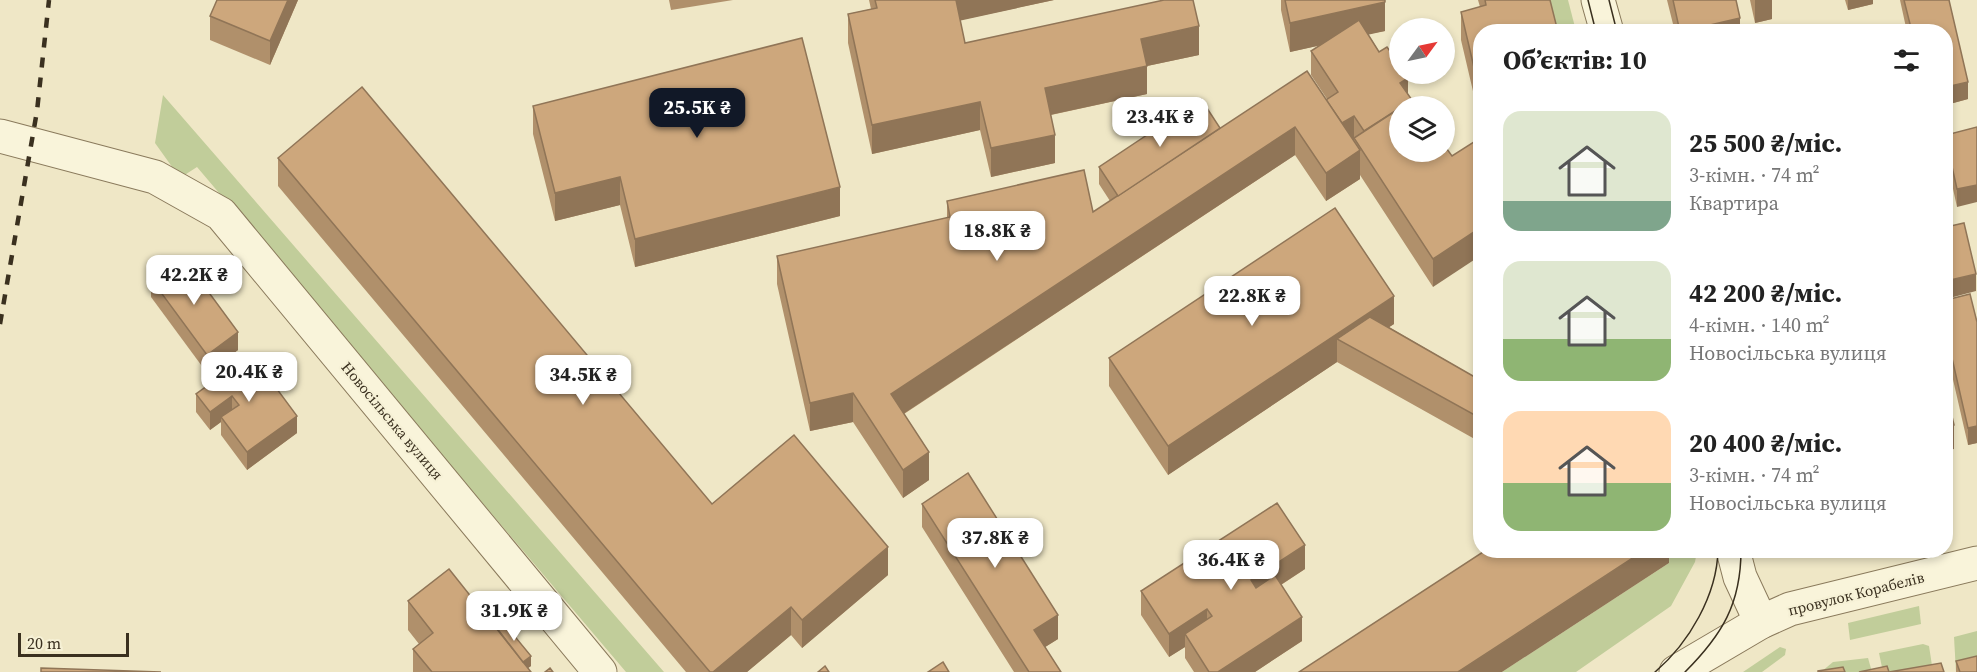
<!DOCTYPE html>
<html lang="uk">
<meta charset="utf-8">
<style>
:root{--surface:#fff;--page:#f6f6f6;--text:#222;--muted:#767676;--accent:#111827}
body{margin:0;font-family:"Source Serif 4",serif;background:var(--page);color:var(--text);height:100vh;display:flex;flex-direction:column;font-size:22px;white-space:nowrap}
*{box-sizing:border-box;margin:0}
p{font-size:20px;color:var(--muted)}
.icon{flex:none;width:33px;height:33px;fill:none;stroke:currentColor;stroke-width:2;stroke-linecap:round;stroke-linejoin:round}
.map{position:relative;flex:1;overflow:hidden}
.details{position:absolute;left:1473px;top:24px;width:480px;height:534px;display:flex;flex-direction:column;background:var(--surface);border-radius:24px;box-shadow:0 3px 9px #0003}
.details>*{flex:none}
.needle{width:39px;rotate:57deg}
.fabs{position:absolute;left:1389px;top:18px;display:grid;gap:12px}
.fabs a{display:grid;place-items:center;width:66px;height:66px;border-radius:50%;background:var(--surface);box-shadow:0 3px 9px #0003;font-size:30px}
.scale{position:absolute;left:18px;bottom:15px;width:111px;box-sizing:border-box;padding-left:6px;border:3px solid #3a301f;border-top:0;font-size:16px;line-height:21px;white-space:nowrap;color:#3a301f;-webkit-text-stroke:4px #f6f1d6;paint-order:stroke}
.price{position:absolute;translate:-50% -51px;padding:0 14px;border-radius:12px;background:#fff;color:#222;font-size:20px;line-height:39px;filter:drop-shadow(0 2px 3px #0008)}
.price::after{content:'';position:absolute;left:50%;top:36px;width:18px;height:14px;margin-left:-9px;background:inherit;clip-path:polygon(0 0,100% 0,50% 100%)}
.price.current{background:var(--accent);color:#fff}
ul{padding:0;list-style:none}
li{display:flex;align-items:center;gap:18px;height:150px;padding:0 30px}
li span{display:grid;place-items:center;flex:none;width:168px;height:120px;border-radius:18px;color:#555}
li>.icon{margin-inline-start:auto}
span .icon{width:72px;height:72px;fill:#fffc;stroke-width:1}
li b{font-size:26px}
h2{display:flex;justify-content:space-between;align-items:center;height:72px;padding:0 30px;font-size:26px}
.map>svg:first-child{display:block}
</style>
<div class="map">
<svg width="1977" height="672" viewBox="0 0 1977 672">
<rect width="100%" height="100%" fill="#efe7c6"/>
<g fill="#c1cd9a">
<path d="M1544,0H1568L1576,31H1551Z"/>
<path d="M163,95L664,672H626L197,167L180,178L155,143Z"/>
<path d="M1666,551H1697L1695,562L1671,606L1576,672H1502L1669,563Z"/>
<path d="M1919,606L1921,624L1850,640L1848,623Z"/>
<path d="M1977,631V670L1956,672L1954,637Z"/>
<path d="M1923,644L1929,646L1933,672H1883L1879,653Z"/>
<path d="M1780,647L1786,649L1785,655L1762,672H1743Z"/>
<path d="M1868,658L1872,672H1821L1833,662Z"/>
</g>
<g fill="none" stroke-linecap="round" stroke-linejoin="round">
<defs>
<g id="minor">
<path d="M1598,0L1607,32"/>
<path d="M0,136L155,177L221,214L600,672"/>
<path d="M1733,550L1740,577L1761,622"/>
<path d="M1676,672L1761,622L1790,609L1977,563"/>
</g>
</defs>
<use href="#minor" stroke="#8a7a5c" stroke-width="35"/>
<use href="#minor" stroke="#f9f4da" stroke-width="33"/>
<g stroke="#3a301f" stroke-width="1.5">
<path d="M1588,0L1596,32"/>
<path d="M1609,0L1617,32"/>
<path d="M1655,672C1689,643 1717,595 1718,550"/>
<path d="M1685,672C1722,635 1741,604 1741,550"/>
</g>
<path stroke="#3a301f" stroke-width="4.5" stroke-dasharray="10 10" stroke-linecap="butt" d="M0,324L37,111L49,0"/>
</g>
<g fill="#b0906b">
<path d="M217,0H298L270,65L210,40V16Z"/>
<path d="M669,0H733L671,10Z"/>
<path d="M869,0H1054L960,20L965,43L1199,55L1147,66V94L1051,115L1055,163L991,177L980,130L872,154L848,43V14L871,9Z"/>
<path d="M1281,0H1385V31L1368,34L1444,152L1433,287L1360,175V179L1326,201L1295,155L904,414L929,480L903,498L853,422L810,431L777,284V256L947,218V201L1093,212L1110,201L1099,184V167L1220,128L1326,100L1327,99L1311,75V51L1321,45L1290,52L1281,10Z"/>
<path d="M1478,0H1550L1480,32V121L1461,40V12L1480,7Z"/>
<path d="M1667,0H1736L1740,32H1675Z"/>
<path d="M1750,0H1772V19L1755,23Z"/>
<path d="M1845,0H1873V4L1848,10Z"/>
<path d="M1900,0H1949L1968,99L1946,105V32H1907Z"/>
<path d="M533,106L840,216L635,267L620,205L555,221L533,134Z"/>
<path d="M1977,127L1957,207L1946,157V135Z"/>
<path d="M278,158L712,504L888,575L802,648L791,635L747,672H686L278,186Z"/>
<path d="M151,279L238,350L207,373L151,297Z"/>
<path d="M1946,300L1977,322V443L1968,445L1946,349Z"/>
<path d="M1394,324L1389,327L1480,380V442L1337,362L1168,475L1109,386V358Z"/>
<path d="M251,354L297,433L247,470L221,435V422L210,430L196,412V394Z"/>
<path d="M922,504L1058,639L1045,647L1061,672H1014L922,527Z"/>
<path d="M1305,569L1281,585L1302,641L1255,672H1194L1185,658V647L1169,657L1141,615V591Z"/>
<path d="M408,601L496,627L531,666L528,668L531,672H413V649L419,644L408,630Z"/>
<path d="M1956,661L1977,672H1956Z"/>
</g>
<g fill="#907557">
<path d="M288,0H298L270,65V41Z"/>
<path d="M954,0H1054L954,22Z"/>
<path d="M1755,0H1772V19L1755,23Z"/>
<path d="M1848,0H1873V4L1848,10Z"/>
<path d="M1385,2V31L1290,52V23Z"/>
<path d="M1740,18V32H1681Z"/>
<path d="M1199,26V55L1147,66V94L1045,116V88L1141,39Z"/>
<path d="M1408,78V101L1400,83Z"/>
<path d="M1968,82V99L1946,105V87Z"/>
<path d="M980,102V130L872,154V125Z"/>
<path d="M1354,116V140L1340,148V125Z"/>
<path d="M1295,127V155L891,422V394Z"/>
<path d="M1055,135V163L991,177V148Z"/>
<path d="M1360,150V179L1326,201V173Z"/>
<path d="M620,177V205L555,221V193Z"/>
<path d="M1977,185V202L1957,207V189Z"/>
<path d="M840,187V216L635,267V239Z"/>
<path d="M1480,228V256L1433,287V259Z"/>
<path d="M1976,274V291L1946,299V281Z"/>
<path d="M1394,296V324L1356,349L1337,339V362L1168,475V446Z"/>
<path d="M238,332V350L207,373V355Z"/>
<path d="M853,393V422L810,431V403Z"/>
<path d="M232,396V414L221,417V422L210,430V412Z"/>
<path d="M297,416V433L247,470V452Z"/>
<path d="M1954,425V449L1946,451V427Z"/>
<path d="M1977,426V443L1968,445V428Z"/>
<path d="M929,452V480L903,498V470Z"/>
<path d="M1305,545V569L1251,604V580Z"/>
<path d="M888,547V575L802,648V620Z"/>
<path d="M1645,550H1669V563L1502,672H1458Z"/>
<path d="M791,607V635L747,672H713Z"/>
<path d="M1207,609V632L1185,634V647L1169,657V634Z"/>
<path d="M1058,615V639L1034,654V630Z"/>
<path d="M1302,617V641L1255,672H1218Z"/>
<path d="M531,656V666L522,672L514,669Z"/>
</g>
<g fill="#cda77c" stroke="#907557" stroke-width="1.5">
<path d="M217,0H288L270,41L210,16Z"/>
<path d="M875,0H956L965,43L1164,0H1193L1199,26L1141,39L1147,66L1045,88L1055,135L991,148L980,102L872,125L848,14L877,8Z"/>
<path d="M1285,0H1385V2L1290,23Z"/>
<path d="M1485,0H1550L1558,32H1480V93L1461,12L1486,5Z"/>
<path d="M1673,0H1736L1740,18L1680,32Z"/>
<path d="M1904,0H1949L1968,82L1946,87V32H1912Z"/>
<path d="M1359,20L1379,52L1387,47L1400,65V74H1405L1408,78L1400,83L1412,100L1402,106H1400V108L1364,131L1354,116L1342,123L1326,100L1338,92L1311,51Z"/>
<path d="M802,38L840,187L635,239L620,177L555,193L533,106Z"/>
<path d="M1307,71L1360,150L1326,173L1295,127L891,394L929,452L903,470L853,393L810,403L777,256L950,217L947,201L1084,170L1093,212Z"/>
<path d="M362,87L712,504L794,435L888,547L802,620L791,607L713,672H710L278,158Z"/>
<path d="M1201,99L1220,128L1118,196L1099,167Z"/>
<path d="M1414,99L1419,106H1402Z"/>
<path d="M1400,108V152H1444V145L1452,156L1480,138V228L1433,259L1354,138Z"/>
<path d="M1977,127V185L1957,189L1946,140V135Z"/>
<path d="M1335,208L1394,296L1168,446L1109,358Z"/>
<path d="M1964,223L1976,274L1946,281V227Z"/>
<path d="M182,256L238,332L207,355L151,279Z"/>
<path d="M1970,294L1977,322V426L1968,428L1946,332V300Z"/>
<path d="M1370,317L1480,380V418L1337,339Z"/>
<path d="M251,354L297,416L247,452L221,417L239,405L232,396L210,412L196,394Z"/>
<path d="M1946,391L1954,425L1946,427Z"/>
<path d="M968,473L1058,615L1034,630L1061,672H1029L922,504Z"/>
<path d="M1277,503L1305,545L1251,580L1256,588L1275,575L1302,617L1218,672H1209L1185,634L1212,616L1207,609L1169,634L1141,591Z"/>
<path d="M1486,550H1645L1458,672H1299Z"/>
<path d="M449,569L531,672H432L413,649L433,633L408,601Z"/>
<path d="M503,622L531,656L523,662L496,627Z"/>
<path d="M1977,656V672H1960L1956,661Z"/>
<path d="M943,662L949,672H928Z"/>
<path d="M1941,663L1944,672H1889Z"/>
<path d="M825,666L829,672H818Z"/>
<path d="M1887,666L1889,672H1859Z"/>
<path d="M1843,667L1845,672H1818V671Z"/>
<path d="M41,668L161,672H41Z"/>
<path d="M550,668L553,672H545Z"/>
</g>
<g text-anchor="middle" stroke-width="4.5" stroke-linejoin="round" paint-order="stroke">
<g font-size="15" fill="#3a301f" stroke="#f6f1d6">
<text transform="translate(392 421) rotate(50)" y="5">Новосільська вулиця</text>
<text transform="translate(1856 594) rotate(-14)" y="5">провулок Корабелів</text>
</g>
</g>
</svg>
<div class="fabs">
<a><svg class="needle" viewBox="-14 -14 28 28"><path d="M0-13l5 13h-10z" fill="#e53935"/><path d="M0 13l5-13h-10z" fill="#767676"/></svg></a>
<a><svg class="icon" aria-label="layers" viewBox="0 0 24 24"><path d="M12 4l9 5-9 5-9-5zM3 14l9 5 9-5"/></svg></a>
</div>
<div class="scale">20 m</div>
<b class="price current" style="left:697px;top:139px">25.5K ₴</b>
<b class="price" style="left:1160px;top:148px">23.4K ₴</b>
<b class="price" style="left:997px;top:262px">18.8K ₴</b>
<b class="price" style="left:194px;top:306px">42.2K ₴</b>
<b class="price" style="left:1252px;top:327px">22.8K ₴</b>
<b class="price" style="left:249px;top:403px">20.4K ₴</b>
<b class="price" style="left:583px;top:406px">34.5K ₴</b>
<b class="price" style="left:995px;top:569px">37.8K ₴</b>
<b class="price" style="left:1231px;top:591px">36.4K ₴</b>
<b class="price" style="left:514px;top:642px">31.9K ₴</b>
<section class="details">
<h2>Об’єктів: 10<svg class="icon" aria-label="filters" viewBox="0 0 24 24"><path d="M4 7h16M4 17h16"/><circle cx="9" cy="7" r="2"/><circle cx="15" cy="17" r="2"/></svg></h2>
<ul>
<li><span style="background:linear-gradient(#dfe7d0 75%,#7fa58c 0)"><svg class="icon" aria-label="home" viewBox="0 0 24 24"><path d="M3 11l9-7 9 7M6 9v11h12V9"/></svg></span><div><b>25 500 ₴/міс.</b><p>3-кімн. · 74 m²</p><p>Квартира</p></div></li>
<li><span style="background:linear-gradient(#dfe7d0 65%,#8fb573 0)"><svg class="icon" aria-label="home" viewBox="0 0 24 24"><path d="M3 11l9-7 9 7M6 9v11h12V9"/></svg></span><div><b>42 200 ₴/міс.</b><p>4-кімн. · 140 m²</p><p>Новосільська вулиця</p></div></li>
<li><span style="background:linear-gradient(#ffd9b3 60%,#8fb573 0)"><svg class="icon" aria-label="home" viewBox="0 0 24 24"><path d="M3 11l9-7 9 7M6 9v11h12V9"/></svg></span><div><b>20 400 ₴/міс.</b><p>3-кімн. · 74 m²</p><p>Новосільська вулиця</p></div></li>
</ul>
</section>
</div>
